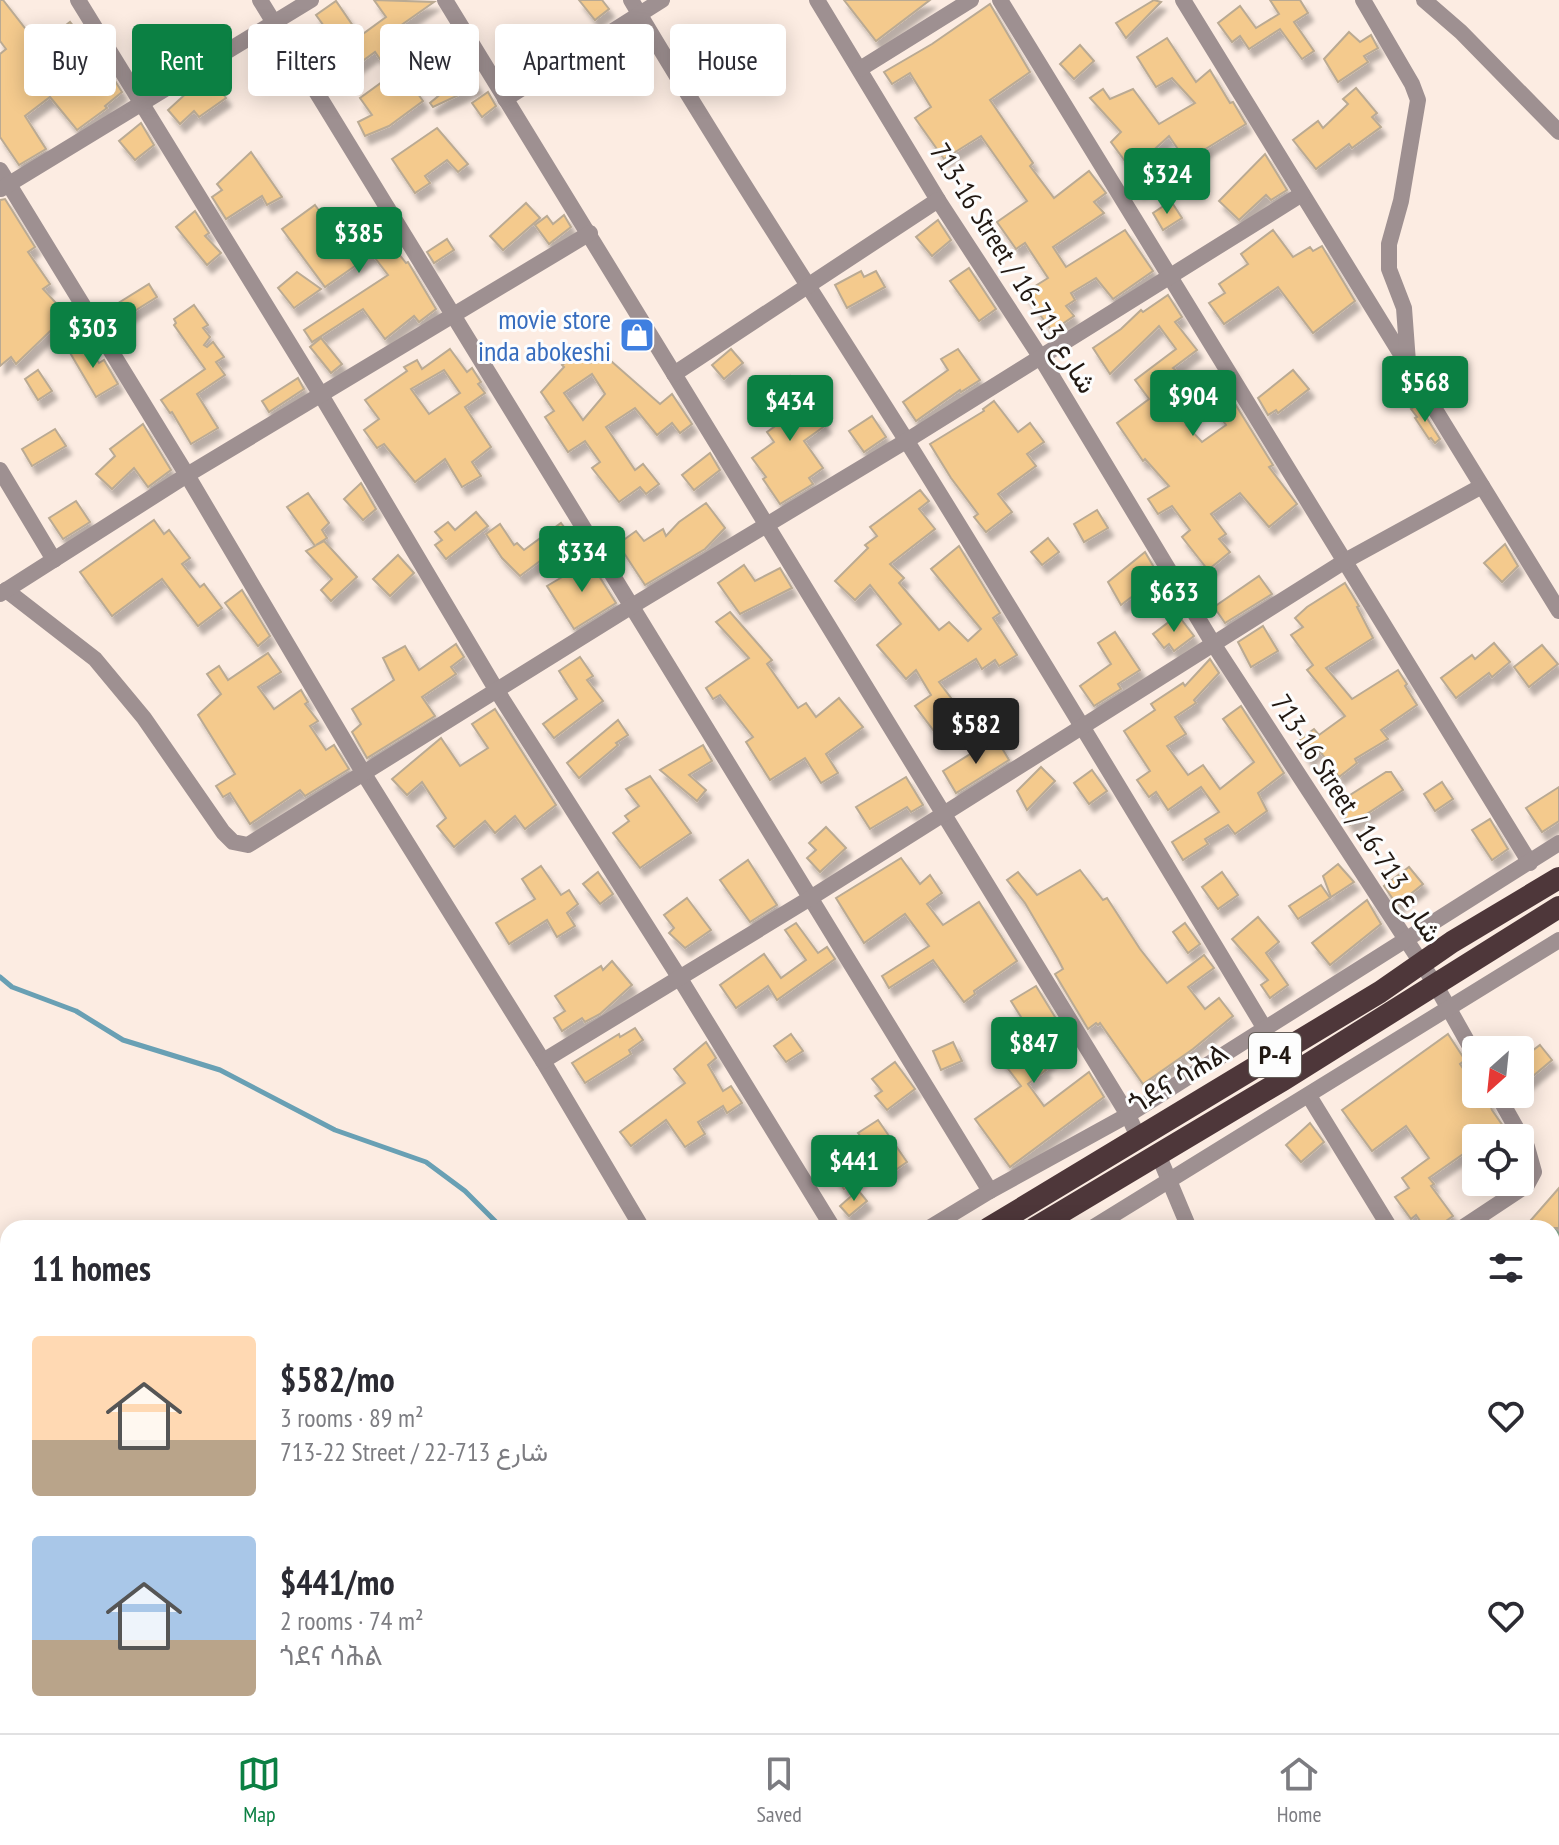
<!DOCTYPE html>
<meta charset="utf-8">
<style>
:root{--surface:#fff;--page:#f7f7f7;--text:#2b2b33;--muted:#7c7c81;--line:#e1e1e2;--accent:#0b8043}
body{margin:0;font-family:"PT Sans Narrow",Vazirmatn,"Noto Sans Ethiopic",sans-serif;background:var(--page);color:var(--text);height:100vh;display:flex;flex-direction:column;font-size:30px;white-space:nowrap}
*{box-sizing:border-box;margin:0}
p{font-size:26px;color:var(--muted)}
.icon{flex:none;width:44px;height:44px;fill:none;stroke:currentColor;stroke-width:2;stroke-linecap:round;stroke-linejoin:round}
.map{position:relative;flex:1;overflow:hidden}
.panel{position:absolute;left:0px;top:1220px;width:1560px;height:514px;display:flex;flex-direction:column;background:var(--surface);border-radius:24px 24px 0 0;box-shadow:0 4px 20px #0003}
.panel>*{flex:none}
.hud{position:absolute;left:24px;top:24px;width:800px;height:72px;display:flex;gap:16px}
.needle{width:52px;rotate:207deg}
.fabs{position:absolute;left:1462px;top:1036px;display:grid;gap:16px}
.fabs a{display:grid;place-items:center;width:72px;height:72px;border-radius:8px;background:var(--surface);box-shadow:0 4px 20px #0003;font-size:40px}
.price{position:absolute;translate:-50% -68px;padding:0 18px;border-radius:8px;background:var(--accent);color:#fff;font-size:26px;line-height:52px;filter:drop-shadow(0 2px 4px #0008)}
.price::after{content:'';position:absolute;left:50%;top:48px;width:24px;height:18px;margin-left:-12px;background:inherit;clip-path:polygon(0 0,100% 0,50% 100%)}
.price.active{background:#222;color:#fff}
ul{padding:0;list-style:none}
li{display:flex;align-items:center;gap:24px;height:200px;padding:0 32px}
li span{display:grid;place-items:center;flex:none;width:224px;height:160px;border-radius:8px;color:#555}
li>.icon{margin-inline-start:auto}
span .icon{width:96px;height:96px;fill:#fffc;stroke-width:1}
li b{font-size:34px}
h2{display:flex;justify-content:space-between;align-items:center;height:96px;padding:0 32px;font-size:34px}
.pill{padding:0 28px;border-radius:8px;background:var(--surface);box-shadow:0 4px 20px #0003;font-size:28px;line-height:72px}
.pill.active{background:var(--accent);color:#fff}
.tabs{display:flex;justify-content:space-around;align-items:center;height:112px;border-top:2px solid var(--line);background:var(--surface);font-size:22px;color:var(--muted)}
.tabs a{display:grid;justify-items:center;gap:4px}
.tabs .active{color:var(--accent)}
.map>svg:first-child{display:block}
</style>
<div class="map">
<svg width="1559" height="1733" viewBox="0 0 1559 1733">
<defs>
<filter id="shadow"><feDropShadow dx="5" dy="8" stdDeviation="2" flood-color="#0004"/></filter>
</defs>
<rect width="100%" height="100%" fill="#fcece2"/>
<path fill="#bae3c3" d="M1544,1219L1559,1232V1643L1552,1641V1228H1535Z"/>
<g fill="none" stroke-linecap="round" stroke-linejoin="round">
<g stroke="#69a0b4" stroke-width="5">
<path d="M0,977L12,987L76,1011L123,1040L220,1070L335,1130L426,1162L465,1191L502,1228"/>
<path d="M1124,1726L1137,1733"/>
</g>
</g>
<g fill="#f4ca8d" stroke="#baaa93" stroke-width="2" fill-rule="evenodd" filter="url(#shadow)">
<path d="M0,0H3L39,46L70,22L107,68L122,92L105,106L107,108L77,130L50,97L25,116L46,149L19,165L0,137V54L6,49L0,41Z"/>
<path d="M374,0L434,2L383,38L396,56L384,65L375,52L346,73L331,53L339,47L316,15L336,1L360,36L386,17Z"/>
<path d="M579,0H602L609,9L595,20Z"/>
<path d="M844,0H930L876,41Z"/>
<path d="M1154,0L1161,2L1126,38L1116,23Z"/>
<path d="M1270,0H1300L1308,13L1294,22L1314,51L1302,59L1280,29L1249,49L1240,36L1232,42L1218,23L1240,6L1256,28L1279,14Z"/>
<path d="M990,4L1030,72L990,100L1033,163L1030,166L1054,198L1089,171L1106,193L1094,202L1104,213L1053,247L1066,267L1125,230L1153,271L1113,299L1096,278L1071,293L1075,300L1066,306L1074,316L1052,331L1024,293L1048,278L1025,243L1016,249L997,222L1027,201L981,136L944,159L915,118L931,107L910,73L892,84L884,72L932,44Z"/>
<path d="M1349,32L1360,42L1371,35L1378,48L1364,56L1368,62L1338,82L1324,59Z"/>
<path d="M1167,38L1196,82L1210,70L1230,103L1233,102L1246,124L1186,161L1169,136L1145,158L1158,178L1139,190L1132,179L1136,176L1111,142L1121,132L1090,98L1103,89L1110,99L1133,89L1159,124L1195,103L1172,78L1156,87L1137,57Z"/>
<path d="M1080,45L1094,61L1074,79L1060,64Z"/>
<path d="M400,69L423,101L389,126L365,136L358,122L372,115L360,98Z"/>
<path d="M467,72L478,86L433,107L430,103Z"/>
<path d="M212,79L226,98L199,117L194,111L180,124L168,110L191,89L193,92Z"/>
<path d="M1356,88L1377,113L1372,117L1381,127L1352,148L1349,144L1316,169L1293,140L1318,121L1323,128L1348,104L1343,99Z"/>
<path d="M488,92L496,106L482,117L472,103Z"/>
<path d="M141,123L154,145L135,160L119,141Z"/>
<path d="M437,128L468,164L458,172L447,160L425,176L430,183L415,193L392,159Z"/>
<path d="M251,152L282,197L267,205L262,196L226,219L212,197L222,190L217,184Z"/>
<path d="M1265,154L1287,190L1271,200L1266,195L1239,220L1219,201Z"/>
<path d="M5,199L35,247L28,252L50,284L43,289L67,315L16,364L11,357L0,366V200Z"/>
<path d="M1171,201L1182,218L1163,230L1153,213Z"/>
<path d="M526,203L540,218L503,250L490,236Z"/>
<path d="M315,205L343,243L362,230L365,234L376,225L406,263L408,262L436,309L419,322L414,316L385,339L363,309L312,342L304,330L388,275L372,254L325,287L282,229Z"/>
<path d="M195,211L209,233L205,236L221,253L207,265L176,227Z"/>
<path d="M564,215L571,227L549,244L535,225L547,216L553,224Z"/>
<path d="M938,220L951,240L932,256L916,237Z"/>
<path d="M1273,230L1293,257L1310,247L1313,251L1322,246L1355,301L1313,333L1278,287L1224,324L1209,303L1225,293L1219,284L1248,264L1241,254Z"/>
<path d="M447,239L454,250L434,263L427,252Z"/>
<path d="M969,268L996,309L979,321L950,281Z"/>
<path d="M861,271L864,277L876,271L885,287L847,308L835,285Z"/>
<path d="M297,272L321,289L294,308L278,288Z"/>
<path d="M149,284L157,297L115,323L107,310Z"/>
<path d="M1168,295L1182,317L1175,322L1197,350L1173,368L1206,394L1222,383L1273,465L1269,467L1297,504L1269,527L1240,493L1211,514L1226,534L1219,539L1230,552L1208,570L1182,537L1190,530L1172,506L1158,514L1148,499L1169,486L1145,459L1143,461L1117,423L1149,399L1135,380L1176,349L1159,326L1110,374L1093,348L1121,329L1141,310L1143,312ZM1207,398L1226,425L1202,442L1186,425Z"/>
<path d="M194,305L208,325L203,328L210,337L204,345L207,347L213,342L224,357L216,362L225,375L197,394L218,428L191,444L172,412L170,413L161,400L205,369L174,325L176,323L174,319Z"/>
<path d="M321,338L342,364L331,373L310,347Z"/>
<path d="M85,341L99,363L104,360L118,384L96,397L69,351Z"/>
<path d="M450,349L467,372L472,368L481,382L478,384L485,393L465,407L491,447L472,462L481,476L462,487L445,459L415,482L384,444L377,448L364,430L379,419L365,400L407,371L404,367L417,360L422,369ZM444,370L460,393L429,414L411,389Z"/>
<path d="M731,349L743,363L724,379L712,365Z"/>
<path d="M958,349L980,380L961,392L960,390L916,421L903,402L948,370L941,359Z"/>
<path d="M582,352L590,363L603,354L660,404L672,394L692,424L680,433L672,423L657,435L635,408L606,427L635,470L643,464L659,484L646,494L640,487L619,502L592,468L600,462L585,441L568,452L545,417L554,411L541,392L564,367L562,365ZM592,374L605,394L583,420L564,393Z"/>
<path d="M38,370L52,391L38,400L25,379Z"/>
<path d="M1293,370L1309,389L1278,413L1276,410L1268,415L1258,398Z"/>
<path d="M790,376L826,425L804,441L823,468L809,478L813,484L780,504L763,479L766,477L752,458L774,442L767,432L785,419L766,394Z"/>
<path d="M298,378L304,389L269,412L262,401Z"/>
<path d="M994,401L1018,432L1030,423L1044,442L1027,454L1036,466L998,494L1012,512L986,532L974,517L978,514L951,478L930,444L984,411L983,409Z"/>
<path d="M1418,404L1440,439L1435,443L1431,438L1429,439L1415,418L1417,417L1411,409Z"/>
<path d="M872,416L886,437L864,452L849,431Z"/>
<path d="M143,424L171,470L148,487L134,468L112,489L96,474L115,456L110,449Z"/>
<path d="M55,429L66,446L32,466L22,449Z"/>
<path d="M710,453L720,470L694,490L682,475Z"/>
<path d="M361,483L376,509L363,520L344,499Z"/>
<path d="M920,490L929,501L919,509L935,529L890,564L904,578L899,583L939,630L949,622L968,641L981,629L931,569L959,546L1000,613L993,618L1017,655L999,666L995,660L982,669L976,659L939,682L967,719L940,739L915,706L931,695L916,670L906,679L877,645L901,624L870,585L855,600L835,581L868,548L865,545L877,536L870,527Z"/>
<path d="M308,493L329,523L322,530L327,538L316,545L324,541L357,577L331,601L321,590L332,579L306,551L315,546L287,507Z"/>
<path d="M76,501L90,522L63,539L49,518Z"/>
<path d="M706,503L725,528L705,549L645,585L618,544L636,531L644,541L663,529L666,536L679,522Z"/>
<path d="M1097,510L1108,528L1084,542L1074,524Z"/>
<path d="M476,512L488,526L446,559L435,545L442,540L435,532L448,522L455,530Z"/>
<path d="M154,520L164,534L169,530L190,558L182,564L200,587L204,584L222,608L198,626L162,579L112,616L80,572Z"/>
<path d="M561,523L572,537L520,576L502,558L486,534L500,524L514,545L517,543L524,550Z"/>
<path d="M1048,538L1059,552L1042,565L1031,552Z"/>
<path d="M1505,544L1518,566L1502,582L1484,563Z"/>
<path d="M1145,552L1159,576L1121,605L1108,582Z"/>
<path d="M398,555L414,573L390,596L373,579Z"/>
<path d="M587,557L616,603L574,629L547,586L574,570Z"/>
<path d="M744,565L755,581L780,568L792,588L740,614L718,583Z"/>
<path d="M1259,576L1272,594L1225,623L1214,607Z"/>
<path d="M1345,583L1359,606L1357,607L1373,638L1326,668L1352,699L1398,670L1407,684L1405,686L1417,705L1381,730L1388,739L1355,759L1357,763L1339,777L1319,750L1308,759L1296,742L1314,729L1319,735L1345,716L1307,670L1313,665L1291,635L1303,627L1295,618L1307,607Z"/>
<path d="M242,590L270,636L258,646L225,603Z"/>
<path d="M730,612L772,660L767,664L798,708L806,703L816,717L839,698L863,727L826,754L838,773L821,783L805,758L770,780L746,742L753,737L720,695L713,699L706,688L749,658L716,622Z"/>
<path d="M1178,615L1194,636L1174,651L1169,644L1164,648L1153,634Z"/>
<path d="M1263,626L1278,651L1251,667L1238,642Z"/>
<path d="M1115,632L1140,670L1118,684L1121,689L1094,706L1080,686L1111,664L1098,643Z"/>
<path d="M1494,643L1510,662L1492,677L1489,673L1456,698L1441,678L1472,655L1475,659Z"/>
<path d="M456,644L464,657L451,667L456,674L422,697L435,716L367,758L352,732L361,724L352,709L394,680L383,658L405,646L419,670Z"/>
<path d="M1542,645L1558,664L1529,687L1514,667Z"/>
<path d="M268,653L281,672L258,687L274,709L301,690L308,702L305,704L318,721L310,726L326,750L334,745L349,769L305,796L300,790L250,824L230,793L223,797L216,786L235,774L198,715L221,694L207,674L219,666L228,680Z"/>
<path d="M580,657L593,676L587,680L603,701L554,738L543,724L577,699L559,671Z"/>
<path d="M1210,659L1219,673L1194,700L1196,703L1175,717L1186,734L1167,746L1188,775L1203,765L1220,789L1254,762L1223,719L1241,706L1284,773L1258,793L1267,811L1235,834L1228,825L1205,839L1208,844L1183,860L1172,842L1219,812L1201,787L1168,810L1156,792L1149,797L1137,780L1150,771L1124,731L1155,710L1151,704L1183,683L1185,686Z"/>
<path d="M495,709L556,805L525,829L515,816L495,833L485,821L454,847L437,826L446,818L422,782L407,795L392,779L441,738L460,766L488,748L472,724Z"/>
<path d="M618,720L628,735L616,743L618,745L579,778L567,763Z"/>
<path d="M996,738L1009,760L956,793L943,771Z"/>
<path d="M703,745L712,761L689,775L706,790L697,801L660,770Z"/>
<path d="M1041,767L1055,781L1027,810L1017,791Z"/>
<path d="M1092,770L1107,791L1089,804L1074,783Z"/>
<path d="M1386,772H1391L1403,790L1350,825L1336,804Z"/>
<path d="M650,776L691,833L640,868L613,833L629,821L625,816L639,806L626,789Z"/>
<path d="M906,777L923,805L911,812L907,807L870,829L856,807Z"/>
<path d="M1442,782L1453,799L1435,811L1424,794Z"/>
<path d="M1559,787V821L1542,832L1526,808Z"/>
<path d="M1490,819L1508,849L1492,860L1472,830Z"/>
<path d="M826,827L846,848L820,872L807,858L816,850L809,843Z"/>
<path d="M901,858L920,884L930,875L942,893L927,904L943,925L979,902L1017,961L974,991L975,994L964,1002L933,960L889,988L882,976L929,946L905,914L864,943L836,898Z"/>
<path d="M748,860L777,905L750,922L720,880Z"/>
<path d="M1338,864L1354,882L1331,897L1323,876Z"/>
<path d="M541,866L561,895L569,890L578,904L567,913L575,926L557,937L547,920L509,944L496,923L535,899L522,879Z"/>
<path d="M1409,867L1423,884L1397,905L1384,886Z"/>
<path d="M1080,870L1103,900L1107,898L1140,949L1167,983L1204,955L1214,968L1188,987L1205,1009L1219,998L1233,1016L1193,1049L1143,1084L1100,1023L1098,1025L1096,1023L1088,1029L1055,974L1063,969L1058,959L1025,903L1007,880L1018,872L1037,895Z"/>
<path d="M598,872L613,894L600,904L583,884Z"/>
<path d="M1222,872L1238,895L1218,909L1202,887Z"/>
<path d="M1321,885L1330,898L1298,919L1289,906Z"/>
<path d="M687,898L711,930L685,948L669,933L674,928L664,915Z"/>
<path d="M1367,900L1381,924L1330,965L1312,943Z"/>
<path d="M1258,917L1279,942L1266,953L1288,985L1270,998L1261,985L1268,980L1232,939Z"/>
<path d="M796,923L818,953L827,947L835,959L777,1000L768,986L736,1008L720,985L764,954L781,978L806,960L785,930Z"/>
<path d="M1185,923L1200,944L1188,953L1173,932Z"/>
<path d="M612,961L632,985L600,1014L585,1022L582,1018L562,1031L554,1018L565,1011L555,996L601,966L603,970Z"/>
<path d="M1036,986L1071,1043L1043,1066L1046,1070L1028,1084L1044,1106L1089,1072L1104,1097L1010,1167L975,1119L1021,1086L993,1049L1026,1025L1011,1001Z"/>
<path d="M635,1028L643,1040L629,1050L631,1054L585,1083L572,1063L619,1034L620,1037Z"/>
<path d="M791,1034L803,1051L786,1062L774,1046Z"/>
<path d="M1448,1034L1465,1060L1460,1064L1476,1088V1094H1486L1492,1110L1503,1126L1491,1138H1476V1145L1429,1178L1434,1184L1431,1186L1453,1216L1436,1228H1425L1416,1215L1411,1219L1395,1197L1409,1188L1402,1178L1429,1158L1406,1126L1372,1151L1342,1110Z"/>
<path d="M706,1042L716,1058L708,1065L723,1091L731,1086L742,1103L727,1113L723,1106L698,1122L705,1134L685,1147L666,1120L631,1146L620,1132L685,1083L674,1069Z"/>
<path d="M953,1042L962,1061L941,1070L933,1051Z"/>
<path d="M1540,1045L1552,1060L1520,1087V1060Z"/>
<path d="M895,1062L915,1089L887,1110L875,1096L882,1091L872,1079Z"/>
<path d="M878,1120L907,1162L887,1176L879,1164L844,1189L824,1160L838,1150L843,1157L865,1142L858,1133Z"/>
<path d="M1310,1123L1324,1142L1301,1162L1286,1145Z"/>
<path d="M1559,1188V1228H1524Z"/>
<path d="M858,1190L867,1201L849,1216L840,1206Z"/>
</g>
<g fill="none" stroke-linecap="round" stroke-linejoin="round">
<g stroke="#9e9091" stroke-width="16">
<path d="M78,0L321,395L497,691L679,977L833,1228"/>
<path d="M260,0L990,1191"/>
<path d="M445,0L1128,1115L1138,1137"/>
<path d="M631,0C720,150 815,296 908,443C1029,637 1147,833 1265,1029"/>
<path d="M817,0L938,200L1041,358L1214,645L1435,984L1476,1057"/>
<path d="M1000,0L1530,863"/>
<path d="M1183,0L1559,611"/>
<path d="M1363,0L1412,84L1418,100L1401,201L1389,244V269L1404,308L1408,362"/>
<path d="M1424,0L1461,32L1559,132"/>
<path d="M860,69L971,0"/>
<path d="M505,99L662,0"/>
<path d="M0,170L187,475L364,774L543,1061L642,1228"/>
<path d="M1,189L311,0"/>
<path d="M674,374L938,200"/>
<path d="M0,470L54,560"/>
<path d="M6,590L95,659L144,718L223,832L233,842L248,845L632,606L906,441L1302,194"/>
<path d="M0,594L187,475L590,233"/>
<path d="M543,1061L812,897L1345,561L1482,486"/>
<path d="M1309,1096L1390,1228"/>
<path d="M1158,1154L1189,1228"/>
<path d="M929,1228L990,1191L1128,1115L1559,843"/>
<path d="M1092,1228L1559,940"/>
<path d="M1462,1228L1527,1185L1534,1172L1527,1147L1497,1094"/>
<path d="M1552,1648L1559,1649"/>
</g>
<path stroke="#9e9091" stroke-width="20" d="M663,1726L667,1733"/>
<g stroke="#4e373a" stroke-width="22">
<path d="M989,1228L1380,992L1452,942L1559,878"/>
<path d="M1035,1228L1283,1080L1559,907"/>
<path d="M162,1733L173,1726"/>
<path d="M215,1733L227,1726"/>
</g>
</g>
<defs>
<symbol id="shop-square" viewBox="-11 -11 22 22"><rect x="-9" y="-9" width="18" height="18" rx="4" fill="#3f7fe0" stroke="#fdfdfd"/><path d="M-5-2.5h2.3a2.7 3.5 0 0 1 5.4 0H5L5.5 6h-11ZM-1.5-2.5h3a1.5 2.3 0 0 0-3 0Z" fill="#fff"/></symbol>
</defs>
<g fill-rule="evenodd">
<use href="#shop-square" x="617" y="315" width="40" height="40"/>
</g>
<g text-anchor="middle" stroke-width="6" stroke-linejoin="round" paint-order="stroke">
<rect fill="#fdfdfd" stroke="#635d58" stroke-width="2" x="1249" y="1033" width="52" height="44" rx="6"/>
<g font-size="26" font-weight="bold" fill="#211812">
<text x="1275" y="1064">P-4</text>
</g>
<g font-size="28" fill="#211812" stroke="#fdfdfd">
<text transform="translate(1014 268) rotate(58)" y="10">713-16 Street / شارع 713-16</text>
<text transform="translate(1357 818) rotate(57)" y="10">713-16 Street / شارع 713-16</text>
<text transform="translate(1178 1078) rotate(-31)" y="10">ጎደና ሳሕል</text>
</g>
<g font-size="28" fill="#366cbe" stroke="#fdfdfd" text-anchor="end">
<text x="611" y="329">movie store<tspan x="611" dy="32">inda abokeshi</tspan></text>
</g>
</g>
</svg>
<div class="fabs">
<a><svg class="needle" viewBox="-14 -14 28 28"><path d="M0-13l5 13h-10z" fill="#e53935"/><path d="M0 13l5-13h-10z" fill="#7c7c81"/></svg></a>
<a><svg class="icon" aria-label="locate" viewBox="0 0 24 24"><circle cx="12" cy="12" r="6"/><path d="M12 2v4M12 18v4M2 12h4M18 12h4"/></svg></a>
</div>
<b class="price" style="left:1167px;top:216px">$324</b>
<b class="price" style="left:359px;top:275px">$385</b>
<b class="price" style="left:93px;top:370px">$303</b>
<b class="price" style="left:1425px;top:424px">$568</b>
<b class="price" style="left:1193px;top:438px">$904</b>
<b class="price" style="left:790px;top:443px">$434</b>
<b class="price" style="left:582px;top:594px">$334</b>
<b class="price" style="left:1174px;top:634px">$633</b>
<b class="price active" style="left:976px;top:766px">$582</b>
<b class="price" style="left:1034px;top:1085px">$847</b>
<b class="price" style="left:854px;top:1203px">$441</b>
<div class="hud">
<a class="pill">Buy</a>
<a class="pill active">Rent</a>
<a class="pill">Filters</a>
<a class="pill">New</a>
<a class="pill">Apartment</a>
<a class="pill">House</a>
</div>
<section class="panel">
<h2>11 homes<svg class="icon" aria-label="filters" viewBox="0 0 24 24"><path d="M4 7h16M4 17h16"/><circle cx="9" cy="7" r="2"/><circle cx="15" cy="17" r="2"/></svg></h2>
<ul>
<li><span style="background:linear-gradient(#ffd9b3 65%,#b9a48a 0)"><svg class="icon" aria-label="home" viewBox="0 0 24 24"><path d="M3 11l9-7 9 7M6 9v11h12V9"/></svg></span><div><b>$582/mo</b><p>3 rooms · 89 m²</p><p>713-22 Street / شارع 713-22</p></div><svg class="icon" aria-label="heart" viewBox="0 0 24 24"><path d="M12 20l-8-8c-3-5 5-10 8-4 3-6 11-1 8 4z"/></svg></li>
<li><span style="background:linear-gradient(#a9c7e8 65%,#b9a48a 0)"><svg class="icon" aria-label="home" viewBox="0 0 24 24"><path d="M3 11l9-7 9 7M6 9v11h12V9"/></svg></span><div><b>$441/mo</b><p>2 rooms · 74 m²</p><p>ጎደና ሳሕል</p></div><svg class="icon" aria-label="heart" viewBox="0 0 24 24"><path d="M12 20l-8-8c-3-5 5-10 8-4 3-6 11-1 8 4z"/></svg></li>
</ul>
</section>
</div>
<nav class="tabs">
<a class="active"><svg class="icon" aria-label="map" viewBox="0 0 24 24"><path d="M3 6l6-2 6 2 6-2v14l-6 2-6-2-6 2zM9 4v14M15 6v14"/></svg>Map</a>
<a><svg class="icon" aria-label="saved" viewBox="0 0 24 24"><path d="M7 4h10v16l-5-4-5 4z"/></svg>Saved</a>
<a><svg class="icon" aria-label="home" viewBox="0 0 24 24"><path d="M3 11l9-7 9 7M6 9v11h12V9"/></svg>Home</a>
</nav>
